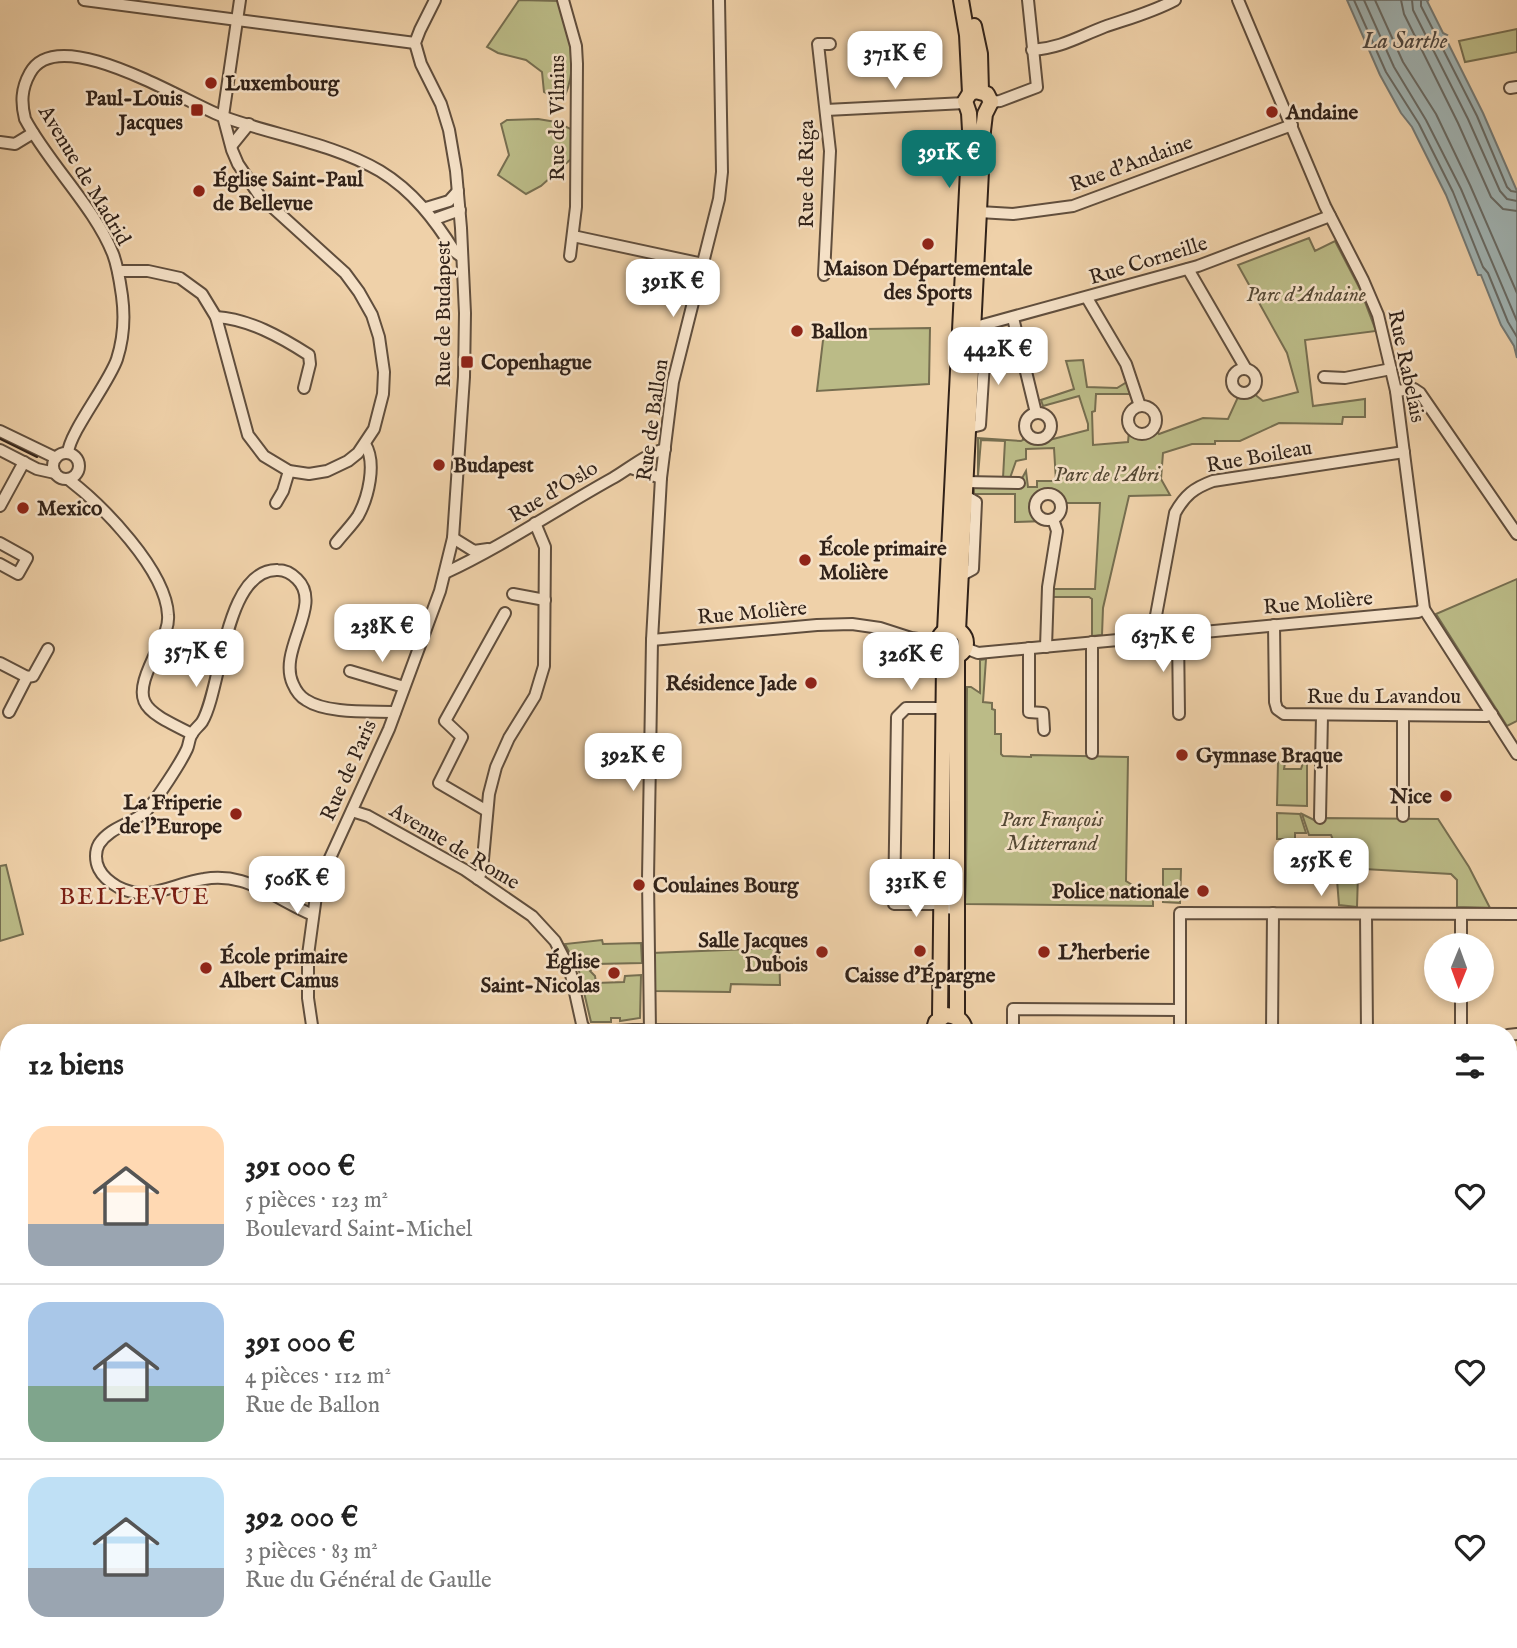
<!DOCTYPE html>
<html lang="fr">
<meta charset="utf-8">
<style>
:root{--surface:#fff;--page:#f2f2f2;--text:#222;--muted:#767676;--line:#e0e0e0;--accent:#0f766e}
body{margin:0;font-family:"IM FELL English",serif;background:var(--page);color:var(--text);height:100vh;display:flex;flex-direction:column;font-size:26px;white-space:nowrap}
*{box-sizing:border-box;margin:0}
p{font-size:23px;color:var(--muted)}
.icon{flex:none;width:38px;height:38px;fill:none;stroke:currentColor;stroke-width:2;stroke-linecap:round;stroke-linejoin:round}
.map{position:relative;flex:1;overflow:hidden}
.drawer{position:absolute;left:0px;top:1024px;width:1517px;height:625px;display:flex;flex-direction:column;background:var(--surface);border-radius:28px 28px 0 0;box-shadow:0 4px 10px #0003}
.drawer>*{flex:none}
.needle{width:46px;rotate:181deg}
.tools{position:absolute;left:1424px;top:933px;display:grid;gap:14px}
.tools a{display:grid;place-items:center;width:70px;height:70px;border-radius:50%;background:var(--surface);box-shadow:0 4px 10px #0003;font-size:35px}
.price{position:absolute;translate:-50% -60px;padding:0 16px;border-radius:14px;background:#fff;color:#222;font-size:23px;line-height:46px;filter:drop-shadow(0 2px 4px #0008)}
.price::after{content:'';position:absolute;left:50%;top:42px;width:21px;height:16px;margin-left:-10px;background:inherit;clip-path:polygon(0 0,100% 0,50% 100%)}
.price.selected{background:var(--accent);color:#fff}
ul{padding:0;list-style:none}
li{display:flex;align-items:center;gap:21px;height:175px;padding:0 28px}
li+li{border-top:2px solid var(--line)}
li span{display:grid;place-items:center;flex:none;width:196px;height:140px;border-radius:21px;color:#555}
li>.icon{margin-inline-start:auto}
span .icon{width:84px;height:84px;fill:#fffc;stroke-width:1}
li b{font-size:30px}
h2{display:flex;justify-content:space-between;align-items:center;height:84px;padding:0 28px;font-size:30px}
.map>svg:first-child{display:block}
</style>
<div class="map">
<svg width="1517" height="1648" viewBox="0 0 1517 1648">
<rect width="100%" height="100%" fill="#efd1a9"/>
<filter id="stains"><feTurbulence type="fractalNoise" baseFrequency=".00286" numOctaves="4"/><feColorMatrix values="0 0 0 0 .2 0 0 0 0 .09 0 0 0 0 .02 0 0 0 .5 -.17"/></filter>
<radialGradient id="worn" r=".72"><stop offset=".6" stop-color="#630" stop-opacity="0"/><stop offset="1" stop-color="#630" stop-opacity=".3"/></radialGradient>
<g fill="#bbbb87" stroke="#766e50" stroke-width="2">
<path d="M519,0L559,1C570,37 579,61 565,96L553,97L544,92L542,72L526,60L498,53L487,47Z"/>
<path d="M1517,29V52L1465,62L1459,41Z"/>
<path d="M538,119L556,122L573,130L571,159L541,186L526,194L498,175L509,155L501,124L507,120Z"/>
<path d="M1309,238L1315,251L1335,241L1360,289L1376,331L1305,340L1313,406L1365,399V417H1343L1342,424L1279,423L1240,441H1215V444H1192L1163,453L1161,479L1170,495L1129,496L1103,608L1102,635L1092,636V599L1089,597H1052L1053,589H1095L1100,503H1063C1056,494 1052,491 1040,494L1035,502L1036,516L1044,521L1015,522V494H974V486L1020,482L1026,471L1028,487H1037V481H1056L1054,448L1026,449V459L1016,461L1010,478H1003L1005,441L981,440L978,476V438L1021,441L1023,440V428C1031,440 1041,443 1051,432L1053,439L1088,430V424L1079,396L1043,406L1041,400L1074,389L1066,361L1083,360L1087,387L1117,388L1127,382L1132,394H1096L1095,411L1092,412L1093,445L1128,442L1129,431L1140,435L1155,430L1159,434L1203,418L1228,419L1238,397L1253,393L1263,401L1298,392L1287,353L1238,265Z"/>
<path d="M930,328L929,384L817,391L824,332L865,329Z"/>
<path d="M1517,579V721L1507,726L1436,614Z"/>
<path d="M986,659L983,702L992,703V709L995,710V734H1001V754L1003,756L1031,757V755L1128,757L1126,881L1153,898V906L965,904C968,831 966,760 967,687H971L980,693V660Z"/>
<path d="M1278,762L1285,763L1284,769H1301L1303,763H1307V806L1277,805Z"/>
<path d="M1277,813L1300,814L1306,833H1295V839H1277Z"/>
<path d="M1302,814L1320,823L1323,818L1438,819L1469,867L1490,908L1457,907V880L1451,874L1364,869L1358,874L1357,907L1339,905L1334,842L1331,835H1309Z"/>
<path d="M6,865L23,934L0,941V866Z"/>
<path d="M1163,869H1181L1180,903L1163,902Z"/>
<path d="M602,940L603,944L641,943L642,963L596,964L590,971L595,976L596,983L624,982L625,976L641,975L640,1018L620,1021V1018H611V1022H591L579,971L565,944Z"/>
<path d="M779,948L780,985L731,984L730,992L654,991L652,953Z"/>
<path d="M0,1470H9V1633L2,1621L5,1616V1608L0,1604Z"/>
</g>
<path fill="#a0b4b4" stroke="#747a76" stroke-width="2" d="M1347,0H1429L1427,1L1443,33L1447,35L1445,37L1483,113L1517,191V358L1514,346L1501,325L1481,275H1478L1446,195L1412,127L1401,113L1380,75Z"/>
<g fill="none" stroke-linecap="round" stroke-linejoin="round">
<g stroke="#686b66" stroke-width="2">
<path d="M1354,0L1386,72L1419,124L1453,192L1483,267L1488,273L1508,322L1517,337"/>
<path d="M1364,0L1394,67L1426,120L1461,189L1517,321"/>
<path d="M1375,0L1403,62L1436,114L1470,185L1517,293"/>
<path d="M1401,0L1404,14L1458,123L1491,197L1503,209L1517,211"/>
<path d="M1412,0L1413,10L1468,119L1500,191L1507,199L1517,201"/>
<path d="M1421,0V6L1477,116L1507,187L1511,191L1517,192"/>
</g>
<path stroke="#747a76" stroke-width="2.5" d="M0,1279L9,1277"/>
<defs>
<g id="minor">
<path d="M84,0L415,43"/>
<path d="M563,0L576,46L577,64L576,207L570,256"/>
<path d="M1238,0L1325,206L1363,280L1378,315L1396,391L1424,609L1517,754"/>
<path d="M1032,50C1061,48 1078,37 1104,27C1127,19 1153,12 1175,0"/>
<path d="M1510,88L1517,87"/>
<path d="M991,102L1000,101L1037,87L1028,0"/>
<path d="M826,110L965,103"/>
<path d="M0,142L15,144L33,133"/>
<path d="M232,145L249,124"/>
<path d="M426,208L449,201L458,191"/>
<path d="M979,212L1013,214L1073,206L1292,125"/>
<path d="M435,219L460,210"/>
<path d="M573,236L703,264"/>
<path d="M1188,269L1246,369"/>
<path d="M118,271H148L180,278L202,294L216,317L248,435L264,456L289,471L309,474L327,471L348,461L358,453L374,429L383,394L384,372L379,337L372,315L359,292L345,273L259,195L238,164L232,150L223,116L240,0"/>
<path d="M824,275L830,151L818,44H830"/>
<path d="M1087,298L1126,364L1140,406"/>
<path d="M216,317C249,319 281,337 309,355L310,364L304,388"/>
<path d="M1013,318L1036,413"/>
<path d="M972,328L1198,266L1330,216"/>
<circle cx="1244" cy="381" r="12"/>
<path d="M1324,377L1345,378L1391,369"/>
<path d="M1396,391L1414,389L1420,393L1517,534"/>
<circle cx="1142" cy="420" r="14"/>
<circle cx="1038" cy="426" r="13"/>
<path d="M968,428L980,425L985,347L972,343"/>
<path d="M0,431L56,458"/>
<path d="M0,450L37,469L55,473"/>
<circle cx="66" cy="466" r="13"/>
<path d="M68,453C69,433 109,383 117,359C124,337 125,318 122,296C120,282 118,267 113,254C95,208 49,164 25,119C21,103 21,89 30,73C58,21 186,103 224,117C276,136 332,143 380,171C413,191 435,220 455,252L462,257"/>
<path d="M631,468L661,478"/>
<path d="M68,479C102,505 166,570 168,615C169,626 164,636 159,646C131,703 137,707 192,734"/>
<path d="M965,482L1019,483"/>
<circle cx="1048" cy="507" r="13"/>
<path d="M276,503L283,491L289,471"/>
<path d="M0,506L24,462"/>
<path d="M453,538L474,551L488,549"/>
<path d="M0,543L27,558L18,574L0,564"/>
<path d="M336,543C343,534 352,525 358,516C368,498 377,463 365,444"/>
<path d="M445,573C503,546 557,509 613,478C630,468 646,454 665,449"/>
<path d="M960,576L973,569L976,502L964,495"/>
<path d="M513,594L545,600"/>
<path d="M369,614L424,633"/>
<path d="M1274,625L1275,702L1277,709L1284,714L1486,716L1492,714"/>
<path d="M1178,634L1179,714"/>
<path d="M1152,637L1175,513C1185,495 1194,488 1213,481L1404,452"/>
<path d="M652,640L817,625L852,624L880,628L911,638L938,642"/>
<path d="M1092,642V753"/>
<path d="M1046,647L1048,587L1057,531L1053,519"/>
<path d="M965,648L978,653L1418,612L1424,609"/>
<path d="M1029,648V712L1043,713L1044,730"/>
<path d="M0,663L27,677"/>
<path d="M350,671L404,687"/>
<path d="M944,708H906L897,717L894,904H942L945,908L956,909"/>
<path d="M9,712L27,677L33,676L48,649"/>
<path d="M352,811L368,816L465,870L532,916L555,941L570,970L582,1024L586,1032"/>
<path d="M487,811L439,783L462,737L445,721L505,613"/>
<path d="M1403,816V716"/>
<path d="M1320,818L1322,715"/>
<path d="M478,879L482,870L489,794L496,767L509,738L535,696L544,666L545,547L535,523"/>
<path d="M1366,914L1367,1032"/>
<path d="M313,915C289,905 266,888 241,881C230,878 216,877 204,879C174,883 149,903 118,887C111,883 103,877 99,869C95,861 95,851 99,844C111,826 132,825 146,811C157,799 180,764 187,749C189,745 189,738 192,734C194,730 199,726 202,722C222,689 224,568 278,570C285,570 292,574 297,579C324,605 277,650 293,684C296,691 299,696 306,700C327,714 370,711 395,712"/>
<path d="M1461,945V915"/>
<path d="M313,1032L308,998V955L316,896L325,869L389,729L440,591L453,538L464,377L465,313L461,228L456,171L449,130L441,104L421,64L415,43L420,30L435,0"/>
<path d="M598,1032L633,1030L933,1032"/>
<path d="M650,1032L648,879L652,640L661,478L673,382L719,199L722,172L719,0"/>
<path d="M1013,1032V1009L1180,1010"/>
<path d="M1180,1032V913L1517,914"/>
<path d="M1272,1032L1273,913"/>
<path d="M1461,1032V990"/>
<path d="M1508,1035L1517,1034"/>
<path d="M1508,1154L1517,1150"/>
<path d="M0,1174L9,1168"/>
<path d="M0,1301L9,1303"/>
<path d="M0,1381L9,1365"/>
<path d="M0,1400L7,1418"/>
<path d="M1508,1503H1517"/>
<path d="M0,1631L8,1648"/>
<path d="M337,1640L338,1648"/>
<path d="M453,1640L454,1648"/>
<path d="M481,1640L482,1648"/>
<path d="M611,1648L612,1640"/>
</g>
<g id="major">
<path d="M961,0L967,35L970,93"/>
<path d="M974,26L980,54L981,91"/>
<circle cx="952" cy="643" r="14"/>
<path d="M945,631L970,130L969,113L965,101L970,93L976,91L987,94L991,102L985,114L983,131L958,631"/>
<path d="M957,1017V656"/>
<path d="M940,1018L944,663L947,656"/>
<path d="M933,1032L936,1022L946,1015C957,1016 965,1021 965,1032"/>
<path d="M829,1648L834,1640"/>
</g>
</defs>
<use href="#minor" stroke="#604e3d" stroke-width="14"/>
<use href="#major" stroke="#312219" stroke-width="18"/>
<use href="#minor" stroke="#f5e1c7" stroke-width="10"/>
<use href="#major" stroke="#efd1a9" stroke-width="14"/>
<path stroke="#312219" stroke-width="2" d="M0,439L37,457"/>
</g>
<g fill="#8f2418" stroke="#f5e1c7" stroke-width="2.5">
<circle cx="211" cy="83" r="7"/>
<rect x="190" y="103" width="14" height="14" rx="3.5"/>
<circle cx="1272" cy="112" r="7"/>
<circle cx="199" cy="191" r="7"/>
<circle cx="928" cy="244" r="7"/>
<circle cx="797" cy="331" r="7"/>
<rect x="460" y="355" width="14" height="14" rx="3.5"/>
<circle cx="439" cy="465" r="7"/>
<circle cx="23" cy="508" r="7"/>
<circle cx="805" cy="560" r="7"/>
<circle cx="811" cy="683" r="7"/>
<circle cx="1182" cy="755" r="7"/>
<circle cx="1446" cy="796" r="7"/>
<circle cx="236" cy="814" r="7"/>
<circle cx="639" cy="885" r="7"/>
<circle cx="1203" cy="891" r="7"/>
<circle cx="920" cy="951" r="7"/>
<circle cx="822" cy="952" r="7"/>
<circle cx="1044" cy="952" r="7"/>
<circle cx="206" cy="968" r="7"/>
<circle cx="614" cy="973" r="7"/>
</g>
<g text-anchor="middle" stroke-width="5" stroke-linejoin="round" paint-order="stroke">
<g font-size="21" font-weight="bold" fill="#312219" stroke="#f5e1c7" text-anchor="start">
<text x="225" y="90">Luxembourg</text>
<text x="183" y="105" text-anchor="end">Paul-Louis<tspan x="183" dy="24">Jacques</tspan></text>
<text x="1286" y="119">Andaine</text>
<text x="213" y="186">Église Saint-Paul<tspan x="213" dy="24">de Bellevue</tspan></text>
<text x="928" y="275" text-anchor="middle">Maison Départementale<tspan x="928" dy="24">des Sports</tspan></text>
<text x="811" y="338">Ballon</text>
<text x="481" y="369">Copenhague</text>
<text x="453" y="472">Budapest</text>
<text x="37" y="515">Mexico</text>
<text x="819" y="555">École primaire<tspan x="819" dy="24">Molière</tspan></text>
<text x="797" y="690" text-anchor="end">Résidence Jade</text>
<text x="1196" y="762">Gymnase Braque</text>
<text x="1432" y="803" text-anchor="end">Nice</text>
<text x="222" y="809" text-anchor="end">La Friperie<tspan x="222" dy="24">de l’Europe</tspan></text>
<text x="653" y="892">Coulaines Bourg</text>
<text x="1189" y="898" text-anchor="end">Police nationale</text>
<text x="808" y="947" text-anchor="end">Salle Jacques<tspan x="808" dy="24">Dubois</tspan></text>
<text x="1058" y="959">L'herberie</text>
<text x="220" y="963">École primaire<tspan x="220" dy="24">Albert Camus</tspan></text>
<text x="600" y="968" text-anchor="end">Église<tspan x="600" dy="24">Saint-Nicolas</tspan></text>
<text x="920" y="982" text-anchor="middle">Caisse d'Épargne</text>
</g>
<g font-size="21" fill="#312219" stroke="#f5e1c7">
<text transform="translate(557 118) rotate(-90)" y="7">Rue de Vilnius</text>
<text transform="translate(1131 163) rotate(-20)" y="7">Rue d'Andaine</text>
<text transform="translate(806 174) rotate(-90)" y="7">Rue de Riga</text>
<text transform="translate(85 175) rotate(59)" y="7">Avenue de Madrid</text>
<text transform="translate(1148 260) rotate(-17)" y="7">Rue Corneille</text>
<text transform="translate(443 314) rotate(-90)" y="7">Rue de Budapest</text>
<text transform="translate(1407 366) rotate(78)" y="7">Rue Rabelais</text>
<text transform="translate(652 420) rotate(-82)" y="7">Rue de Ballon</text>
<text transform="translate(1259 456) rotate(-10)" y="7">Rue Boileau</text>
<text transform="translate(553 491) rotate(-31)" y="7">Rue d'Oslo</text>
<text transform="translate(1318 602) rotate(-5)" y="7">Rue Molière</text>
<text transform="translate(752 612) rotate(-5)" y="7">Rue Molière</text>
<text x="1384" y="703">Rue du Lavandou</text>
<text transform="translate(348 770) rotate(-66)" y="7">Rue de Paris</text>
<text transform="translate(455 846) rotate(31)" y="7">Avenue de Rome</text>
</g>
<g font-size="21" font-style="italic" fill="#544834" stroke="#f5e1c7">
<text x="1306" y="301">Parc d'Andaine</text>
<text x="1107" y="481">Parc de l'Abri</text>
<text x="1052" y="826">Parc François<tspan x="1052" dy="24">Mitterrand</tspan></text>
</g>
<g font-size="23" font-style="italic" fill="#4d4640" stroke="#f5e1c7">
<text x="1405" y="48">La Sarthe</text>
</g>
<g font-size="24" letter-spacing="2" fill="#7a1f14" stroke="#f5e1c7">
<text x="135" y="904">BELLEVUE</text>
</g>
</g>
<rect width="100%" height="100%" filter="url(#stains)"/>
<rect width="100%" height="100%" fill="url(#worn)"/>
</svg>
<div class="tools">
<a><svg class="needle" viewBox="-14 -14 28 28"><path d="M0-13l5 13h-10z" fill="#e53935"/><path d="M0 13l5-13h-10z" fill="#767676"/></svg></a>
</div>
<b class="price" style="left:895px;top:91px">371K €</b>
<b class="price selected" style="left:949px;top:190px">391K €</b>
<b class="price" style="left:673px;top:319px">391K €</b>
<b class="price" style="left:998px;top:387px">442K €</b>
<b class="price" style="left:382px;top:664px">238K €</b>
<b class="price" style="left:1163px;top:674px">637K €</b>
<b class="price" style="left:196px;top:689px">357K €</b>
<b class="price" style="left:911px;top:692px">326K €</b>
<b class="price" style="left:633px;top:793px">392K €</b>
<b class="price" style="left:1321px;top:898px">255K €</b>
<b class="price" style="left:297px;top:916px">506K €</b>
<b class="price" style="left:916px;top:919px">331K €</b>
<section class="drawer">
<h2>12 biens<svg class="icon" aria-label="filters" viewBox="0 0 24 24"><path d="M4 7h16M4 17h16"/><circle cx="9" cy="7" r="2"/><circle cx="15" cy="17" r="2"/></svg></h2>
<ul>
<li><span style="background:linear-gradient(#ffd9b3 70%,#9aa5b1 0)"><svg class="icon" aria-label="home" viewBox="0 0 24 24"><path d="M3 11l9-7 9 7M6 9v11h12V9"/></svg></span><div><b>391 000 €</b><p>5 pièces · 123 m²</p><p>Boulevard Saint-Michel</p></div><svg class="icon" aria-label="heart" viewBox="0 0 24 24"><path d="M12 20l-8-8c-3-5 5-10 8-4 3-6 11-1 8 4z"/></svg></li>
<li><span style="background:linear-gradient(#a9c7e8 60%,#7fa58c 0)"><svg class="icon" aria-label="home" viewBox="0 0 24 24"><path d="M3 11l9-7 9 7M6 9v11h12V9"/></svg></span><div><b>391 000 €</b><p>4 pièces · 112 m²</p><p>Rue de Ballon</p></div><svg class="icon" aria-label="heart" viewBox="0 0 24 24"><path d="M12 20l-8-8c-3-5 5-10 8-4 3-6 11-1 8 4z"/></svg></li>
<li><span style="background:linear-gradient(#bfe0f5 65%,#9aa5b1 0)"><svg class="icon" aria-label="home" viewBox="0 0 24 24"><path d="M3 11l9-7 9 7M6 9v11h12V9"/></svg></span><div><b>392 000 €</b><p>3 pièces · 83 m²</p><p>Rue du Général de Gaulle</p></div><svg class="icon" aria-label="heart" viewBox="0 0 24 24"><path d="M12 20l-8-8c-3-5 5-10 8-4 3-6 11-1 8 4z"/></svg></li>
</ul>
</section>
</div>
